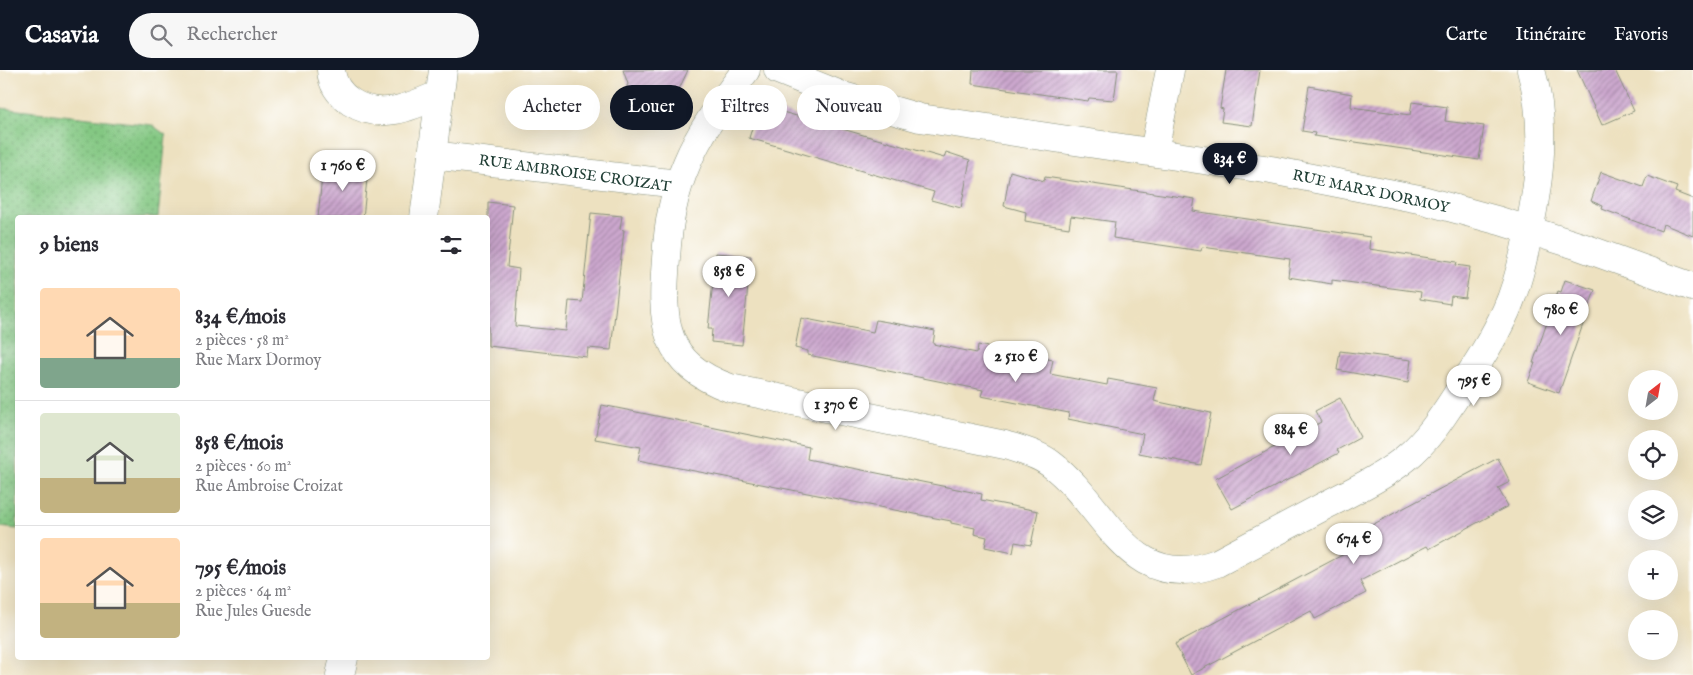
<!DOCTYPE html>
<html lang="fr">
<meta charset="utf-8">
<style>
:root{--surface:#fff;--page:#f7f7f7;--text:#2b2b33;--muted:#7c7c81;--line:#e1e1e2;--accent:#111827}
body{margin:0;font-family:"IM FELL English",serif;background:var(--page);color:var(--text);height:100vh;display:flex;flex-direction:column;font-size:19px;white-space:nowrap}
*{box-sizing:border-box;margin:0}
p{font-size:16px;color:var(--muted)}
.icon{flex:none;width:28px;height:28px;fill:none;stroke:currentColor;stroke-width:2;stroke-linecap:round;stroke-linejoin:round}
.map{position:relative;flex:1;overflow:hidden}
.sheet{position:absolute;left:15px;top:145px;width:475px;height:445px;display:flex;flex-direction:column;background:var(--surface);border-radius:5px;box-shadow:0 5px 20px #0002}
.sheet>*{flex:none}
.guide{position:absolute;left:505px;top:15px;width:475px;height:45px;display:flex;gap:10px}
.needle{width:32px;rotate:31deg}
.fabs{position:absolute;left:1628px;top:300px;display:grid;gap:10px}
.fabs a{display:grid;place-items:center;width:50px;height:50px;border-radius:50%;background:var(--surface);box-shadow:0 5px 20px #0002;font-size:25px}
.price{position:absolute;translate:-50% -42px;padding:0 11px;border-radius:18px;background:#fff;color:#222;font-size:16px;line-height:32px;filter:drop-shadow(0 1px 2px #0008)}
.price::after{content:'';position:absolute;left:50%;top:30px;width:15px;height:11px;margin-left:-8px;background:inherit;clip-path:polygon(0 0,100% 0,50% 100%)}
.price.selected{background:var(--accent);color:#fff}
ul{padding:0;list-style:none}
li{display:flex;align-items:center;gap:15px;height:125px;padding:0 25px}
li+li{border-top:1px solid var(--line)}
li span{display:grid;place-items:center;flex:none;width:140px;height:100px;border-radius:5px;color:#555}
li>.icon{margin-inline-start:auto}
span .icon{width:60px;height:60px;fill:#fffc;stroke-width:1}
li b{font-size:21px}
h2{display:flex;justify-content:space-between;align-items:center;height:60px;padding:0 25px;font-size:21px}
.chip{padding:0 18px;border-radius:22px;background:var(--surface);box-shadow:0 5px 20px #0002;font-size:18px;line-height:45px}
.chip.selected{background:var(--accent);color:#fff}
header{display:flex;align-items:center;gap:30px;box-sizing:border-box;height:70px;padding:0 25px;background:var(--accent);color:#fff}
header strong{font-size:24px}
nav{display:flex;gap:28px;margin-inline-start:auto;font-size:18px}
.search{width:350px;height:45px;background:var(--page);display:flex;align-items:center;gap:12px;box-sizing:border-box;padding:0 18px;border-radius:28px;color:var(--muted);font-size:19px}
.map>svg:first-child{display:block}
</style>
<header>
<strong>Casavia</strong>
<div class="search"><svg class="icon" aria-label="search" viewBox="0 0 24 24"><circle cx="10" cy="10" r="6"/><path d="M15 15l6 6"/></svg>Rechercher</div>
<nav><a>Carte</a><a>Itinéraire</a><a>Favoris</a></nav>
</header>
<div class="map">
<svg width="1693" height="605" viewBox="0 0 1693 605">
<defs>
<pattern id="grass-dots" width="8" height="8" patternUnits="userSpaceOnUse" patternTransform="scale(1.25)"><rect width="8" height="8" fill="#83c782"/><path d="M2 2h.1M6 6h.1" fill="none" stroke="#6ba36b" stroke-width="1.8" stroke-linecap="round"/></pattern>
<pattern id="building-hatch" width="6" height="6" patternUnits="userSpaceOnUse" patternTransform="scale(1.25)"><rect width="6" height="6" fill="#cca7ce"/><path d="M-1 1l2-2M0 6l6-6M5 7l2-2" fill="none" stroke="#a589a8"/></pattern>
</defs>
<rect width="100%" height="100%" fill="#fff"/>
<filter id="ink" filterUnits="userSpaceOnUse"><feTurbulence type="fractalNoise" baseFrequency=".02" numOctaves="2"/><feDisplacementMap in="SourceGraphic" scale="10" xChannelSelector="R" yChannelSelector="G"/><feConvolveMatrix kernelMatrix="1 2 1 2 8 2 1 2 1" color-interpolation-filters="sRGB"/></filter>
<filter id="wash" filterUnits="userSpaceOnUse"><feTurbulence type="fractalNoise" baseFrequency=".0096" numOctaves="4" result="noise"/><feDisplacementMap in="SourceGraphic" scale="20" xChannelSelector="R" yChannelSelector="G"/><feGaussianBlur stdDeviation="1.12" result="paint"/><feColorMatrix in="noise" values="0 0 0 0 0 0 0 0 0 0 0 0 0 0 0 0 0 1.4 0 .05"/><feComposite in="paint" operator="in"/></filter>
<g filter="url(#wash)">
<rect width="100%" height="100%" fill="#ede1c0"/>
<path fill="url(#grass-dots)" stroke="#51825b" d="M0,38L152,55L166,65L158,147L18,148L17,459L0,457Z"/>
<g id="blocks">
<g fill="url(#building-hatch)">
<path d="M623,0H688L661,58L632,44L624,22L628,14Z"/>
<path d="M973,0H1118L1114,30L1089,28L1088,31L972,14Z"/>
<path d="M1226,0H1260L1252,56L1221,52L1223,39L1220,38Z"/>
<path d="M1577,0H1615L1634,41L1602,55Z"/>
<path d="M1309,16L1352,24L1351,37L1410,45L1412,32L1447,37L1445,51L1484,56L1479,90L1314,66L1315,63L1302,61Z"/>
<path d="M758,39L771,42L772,39L944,88L946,82L970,90L961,138L931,130L934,122L749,68Z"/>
<path d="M323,95L368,99L363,148H318Z"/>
<path d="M1010,101L1044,111L1045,107L1195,129L1193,141L1370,167L1369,179L1457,192L1456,195L1470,197L1465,228L1451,226L1450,234L1420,229L1421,222L1332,210V214L1288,207L1290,189L1202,177L1201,181L1113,168L1115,152L1071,146L1069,158L1025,151L1026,142L1004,136Z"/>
<path d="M1601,102L1643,117L1647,106L1677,117L1675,122L1693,129V166L1663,154L1661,161L1602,139L1603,136L1591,131Z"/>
<path d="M488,132L513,135L507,197L519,199L515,256L566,261L569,231L582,232L591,143L622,146L620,159L624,160L611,280L588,278L587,287L488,276Z"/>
<path d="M716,183L751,186L742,275L711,272L712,259H708Z"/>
<path d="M1565,210L1595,220L1559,323L1528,312L1535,293H1533L1558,221L1561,222Z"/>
<path d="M801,248L873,262L876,250L905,255L935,261L933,274L977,283L978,275L1053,290L1050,304L1107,315L1108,309L1157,318L1154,331L1211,343L1201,395L1139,383L1143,364L1068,349L1069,343L981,326L983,320L808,285V281L795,278Z"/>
<path d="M1340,281L1411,290L1408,313L1337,300Z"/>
<path d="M1340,328L1361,367L1337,380L1339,383L1232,439L1215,409L1321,352L1315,341Z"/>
<path d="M602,335L809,377L807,389L982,424L981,430L1038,441L1031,475L1015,472L1013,483L985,477L987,467L974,464L975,458L951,453V451L638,390L641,377L595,369Z"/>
<path d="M1498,388L1510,412L1498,418L1508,436L1429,479L1427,476L1360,511L1366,523L1315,549L1311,541L1191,605L1175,574L1346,483L1340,472Z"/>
</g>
</g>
</g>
<g filter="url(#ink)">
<use href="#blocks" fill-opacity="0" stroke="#868f7a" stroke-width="1"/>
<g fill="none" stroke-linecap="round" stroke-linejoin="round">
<defs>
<g id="minor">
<path d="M331,0C332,14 339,24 351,32C380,51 411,37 440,24"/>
<path d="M746,0C724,30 701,59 687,93C673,125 668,155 666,189C661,252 662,294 730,318L1005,375C1021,380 1038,384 1051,394C1108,437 1128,526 1217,493C1254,473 1291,454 1328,434C1355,420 1383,407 1406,388C1428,370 1443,346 1458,323C1475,297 1493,270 1506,241C1517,217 1523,191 1528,165C1540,110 1547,55 1531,0"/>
<path d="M778,0L843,26L920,48L1271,100L1419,129L1500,151L1579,176L1693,217"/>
<path d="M1154,82L1170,0"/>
<path d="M432,85L678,114"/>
<path d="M424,148L443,0"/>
<path d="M340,605L344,588"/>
</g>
</defs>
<use href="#minor" stroke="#868f7a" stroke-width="29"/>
<use href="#minor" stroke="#fff" stroke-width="28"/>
</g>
</g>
<g text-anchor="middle" stroke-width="4.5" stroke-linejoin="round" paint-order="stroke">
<g font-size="15" fill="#1f3d34" stroke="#fff">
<text transform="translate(575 103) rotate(8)" y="5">RUE AMBROISE CROIZAT</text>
<text transform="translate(1371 121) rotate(12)" y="5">RUE MARX DORMOY</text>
</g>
</g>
</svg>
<div class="fabs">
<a><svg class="needle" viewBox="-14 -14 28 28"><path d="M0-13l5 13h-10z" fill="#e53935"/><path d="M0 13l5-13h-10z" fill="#7c7c81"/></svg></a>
<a><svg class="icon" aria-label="locate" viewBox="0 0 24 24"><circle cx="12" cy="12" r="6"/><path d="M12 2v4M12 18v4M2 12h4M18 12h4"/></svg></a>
<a><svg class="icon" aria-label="layers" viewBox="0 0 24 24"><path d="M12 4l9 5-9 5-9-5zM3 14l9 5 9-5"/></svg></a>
<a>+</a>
<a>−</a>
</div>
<b class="price selected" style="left:1230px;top:115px">834 €</b>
<b class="price" style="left:343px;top:122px">1 760 €</b>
<b class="price" style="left:729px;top:228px">858 €</b>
<b class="price" style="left:1561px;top:266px">780 €</b>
<b class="price" style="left:1016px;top:313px">2 510 €</b>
<b class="price" style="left:1474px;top:337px">795 €</b>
<b class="price" style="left:836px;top:361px">1 370 €</b>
<b class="price" style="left:1291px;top:386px">884 €</b>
<b class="price" style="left:1354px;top:495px">674 €</b>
<div class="guide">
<a class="chip">Acheter</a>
<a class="chip selected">Louer</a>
<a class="chip">Filtres</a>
<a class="chip">Nouveau</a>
</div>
<section class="sheet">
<h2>9 biens<svg class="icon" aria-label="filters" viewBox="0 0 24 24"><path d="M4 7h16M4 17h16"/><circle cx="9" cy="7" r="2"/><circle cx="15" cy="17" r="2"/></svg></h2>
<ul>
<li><span style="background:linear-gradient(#ffd9b3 70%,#7fa58c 0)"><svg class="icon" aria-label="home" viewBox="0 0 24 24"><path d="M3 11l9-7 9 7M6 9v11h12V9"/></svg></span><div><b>834 €/mois</b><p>2 pièces · 58 m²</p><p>Rue Marx Dormoy</p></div></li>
<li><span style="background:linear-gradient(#dfe7d0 65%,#c2b280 0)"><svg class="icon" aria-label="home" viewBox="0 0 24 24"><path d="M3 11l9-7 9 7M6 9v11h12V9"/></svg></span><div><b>858 €/mois</b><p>2 pièces · 60 m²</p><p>Rue Ambroise Croizat</p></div></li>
<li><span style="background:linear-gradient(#ffd9b3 65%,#c2b280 0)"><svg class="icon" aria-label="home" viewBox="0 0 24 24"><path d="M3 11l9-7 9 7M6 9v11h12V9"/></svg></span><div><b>795 €/mois</b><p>2 pièces · 64 m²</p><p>Rue Jules Guesde</p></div></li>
</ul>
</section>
</div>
